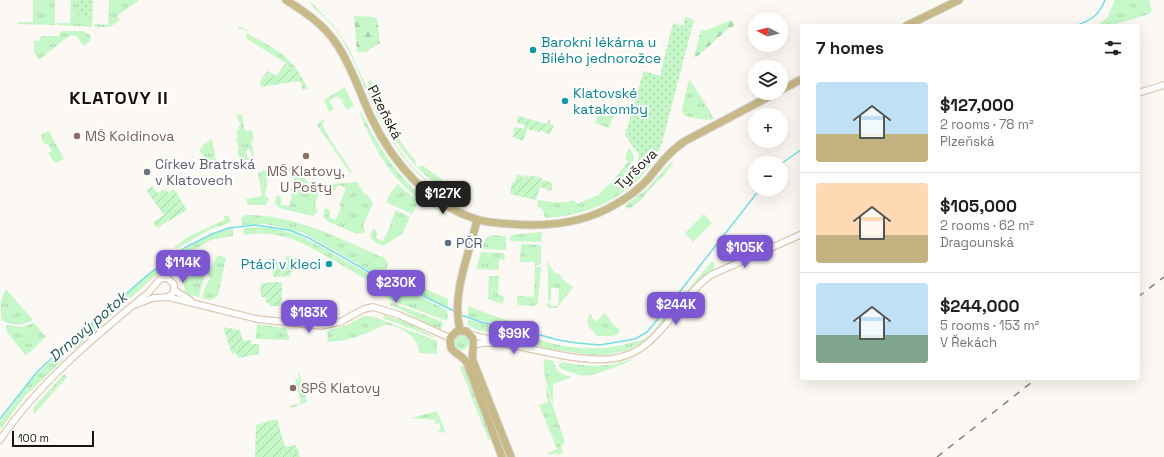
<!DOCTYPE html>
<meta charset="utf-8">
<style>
:root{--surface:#fff;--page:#f6f6f6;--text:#202124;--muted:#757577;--line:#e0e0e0;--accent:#7e58d2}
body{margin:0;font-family:"Space Grotesk",sans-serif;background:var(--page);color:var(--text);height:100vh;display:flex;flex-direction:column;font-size:15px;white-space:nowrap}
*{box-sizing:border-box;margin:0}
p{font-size:13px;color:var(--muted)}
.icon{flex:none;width:22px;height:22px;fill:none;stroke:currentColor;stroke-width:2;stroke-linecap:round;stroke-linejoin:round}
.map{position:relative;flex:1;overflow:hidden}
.panel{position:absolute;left:800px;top:24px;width:340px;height:356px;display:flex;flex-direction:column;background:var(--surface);border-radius:4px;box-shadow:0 4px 16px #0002}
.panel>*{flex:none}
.needle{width:26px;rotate:277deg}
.fabs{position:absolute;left:748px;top:12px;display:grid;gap:8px}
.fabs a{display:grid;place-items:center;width:40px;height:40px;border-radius:50%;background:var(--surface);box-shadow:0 4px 16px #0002;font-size:20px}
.scale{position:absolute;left:12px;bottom:10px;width:82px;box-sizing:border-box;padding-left:4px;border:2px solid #1a130b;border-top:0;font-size:11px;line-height:14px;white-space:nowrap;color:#1a130b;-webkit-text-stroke:3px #fff;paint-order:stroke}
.price{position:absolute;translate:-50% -34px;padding:0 9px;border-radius:8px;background:var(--accent);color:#fff;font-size:13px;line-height:26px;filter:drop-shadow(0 1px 2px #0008)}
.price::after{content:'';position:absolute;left:50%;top:24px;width:12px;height:9px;margin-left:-6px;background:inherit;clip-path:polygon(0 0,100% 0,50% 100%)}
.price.on{background:#222;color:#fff}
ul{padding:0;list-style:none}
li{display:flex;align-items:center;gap:12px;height:100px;padding:0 16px}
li+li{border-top:1px solid var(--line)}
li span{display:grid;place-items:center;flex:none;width:112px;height:80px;border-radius:4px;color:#555}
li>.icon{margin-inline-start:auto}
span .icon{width:48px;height:48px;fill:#fffc;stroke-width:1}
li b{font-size:17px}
h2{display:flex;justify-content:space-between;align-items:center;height:48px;padding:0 16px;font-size:17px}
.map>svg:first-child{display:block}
</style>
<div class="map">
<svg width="1164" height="457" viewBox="0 0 1164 457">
<defs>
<pattern id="grass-tufts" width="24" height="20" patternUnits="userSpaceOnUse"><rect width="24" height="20" fill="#c6f7c8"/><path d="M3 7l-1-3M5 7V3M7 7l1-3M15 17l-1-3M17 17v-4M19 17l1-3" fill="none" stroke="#aad3aa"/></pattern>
<pattern id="forest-firs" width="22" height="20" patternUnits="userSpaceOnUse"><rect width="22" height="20" fill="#c6f7c8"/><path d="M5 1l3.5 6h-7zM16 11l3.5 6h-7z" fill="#aad3aa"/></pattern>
<pattern id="park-dots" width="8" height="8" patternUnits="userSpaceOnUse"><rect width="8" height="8" fill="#c6f7c8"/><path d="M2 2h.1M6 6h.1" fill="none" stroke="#aad3aa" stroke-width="1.8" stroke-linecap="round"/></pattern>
<pattern id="garden-furrows" width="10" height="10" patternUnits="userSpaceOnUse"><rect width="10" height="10" fill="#c6f7c8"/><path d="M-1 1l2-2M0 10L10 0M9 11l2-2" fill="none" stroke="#aad3aa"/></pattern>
</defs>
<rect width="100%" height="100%" fill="#fcf8f4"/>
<g fill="url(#grass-tufts)">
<path d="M33,0H55V25L18,24V22H33Z"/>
<path d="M71,0H78V17L93,0H85H93L92,27L57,25V23H70Z"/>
<path d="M109,0H139L117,16L120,20L110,27H94L95,24L108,25Z"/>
<path d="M1115,0H1149L1152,10L1149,14L1110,26H1097L1108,17Z"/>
<path d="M310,1L333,25L348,46L385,128L400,151L409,163L429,183L460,204V205C409,176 389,142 366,90C359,74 353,57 344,43C339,34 333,26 326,19C320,13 312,9 310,1Z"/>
<path d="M238,26L247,30L246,33C265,43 286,53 298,71L293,73L284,62L247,39L245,30L238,29Z"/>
<path d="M62,31H83L90,35L91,40L84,46L76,36L70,35L39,60L34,53V41H40V38L42,36H59L60,32Z"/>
<path d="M689,79L705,103L714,119C707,121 689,118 683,114L682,110Z"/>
<path d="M371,80L387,116L386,120L389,121L391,124L388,126L368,82Z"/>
<path d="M343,88H345L354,106L347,110L342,102L343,101V99L341,100L337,96L329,101L334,109L329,112L324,100Z"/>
<path d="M600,108L614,113L609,128L595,123Z"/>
<path d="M361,112C382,154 406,190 447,214L445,215C432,207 418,199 407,189C386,169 370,141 360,114Z"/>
<path d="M242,114L245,131L252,130L254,140L251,141L254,155L252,156L250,149L246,150L248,158H250L252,165L241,168L237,149H239L237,141L235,139H238L236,131L239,130V127L240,124L236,115Z"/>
<path d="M322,120L326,121L322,123L328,136L352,172L350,173L317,125Z"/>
<path d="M392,126L405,148L416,161L415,166L419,167L422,165L443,180L441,183L466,196L465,199L467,202L466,205L463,204L461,201C426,179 410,163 388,129Z"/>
<path d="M49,131L64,159L56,163L54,162L48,153L52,151L48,144L45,145L41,138L42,134Z"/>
<path d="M212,139L217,167L213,170L199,150L203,147L202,145Z"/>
<path d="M629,147L632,152L634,158C628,170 620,173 628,186L627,189C604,208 575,216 545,218L543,210L537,206L538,200C550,202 562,204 574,200L577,204L598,195L614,180L628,161L625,159Z"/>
<path d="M674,162L659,181L658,180C652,187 636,208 628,209L625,206L648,188L670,163Z"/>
<path d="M278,168V173H273L271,175L268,176L265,195L269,199L266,205H248L246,199L262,196L258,172Z"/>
<path d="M295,168L309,183L325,184L324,186L320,187L315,206L317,208V212L313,216L279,208L275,203L276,196L281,197V205L289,206L292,194L291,189L293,185L294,173L286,171L283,177H279L280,170Z"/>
<path d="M357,182L365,195L367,194L373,203L363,226L365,230L363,234L360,233L357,234L327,221L323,216L325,208L330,210L329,217L336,220L341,208L340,203L345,191V187L338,185L335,191L330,189L332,184Z"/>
<path d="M398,184L405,191L419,201L412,214L386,202L391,192Z"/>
<path d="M396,210L410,217L402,234L383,246L373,241L370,236L373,229L377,231L376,238L383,241C389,230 391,222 396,210Z"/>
<path d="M246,215C295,215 340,238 384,258L388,263L386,271L380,279L372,272L304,233L284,228L265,224L242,225L241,218Z"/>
<path d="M224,216H229L231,222L209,230L178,248L174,247L188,237L224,220Z"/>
<path d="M257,227C298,229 315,244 349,263C356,267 364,271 371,275L379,281L375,284C362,277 348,269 335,261C303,243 282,229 244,235L243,228Z"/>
<path d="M233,228V236L211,240L192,251L191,250L178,261L154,277L85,339L76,349H71L68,346C113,306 174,243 233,228Z"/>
<path d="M541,232L542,233L541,242L511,241L510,240L511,235Z"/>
<path d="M491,235L505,236L506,237V249L504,250L483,249L482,248L486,238Z"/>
<path d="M750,235L760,243V247L728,263L741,246L746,250L750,245L745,241Z"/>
<path d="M522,244L541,245V264L535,266V262H520L521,245Z"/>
<path d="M481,252L504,253L505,260L499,259V270L476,269Z"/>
<path d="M218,255L226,258L218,296L211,300L202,298L204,290L210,278L206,271L213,264Z"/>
<path d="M712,261L715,264L713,270C702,275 695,286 687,295C651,338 633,364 571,352C562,351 541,349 536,344L537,339C567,349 600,352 630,343C637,341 645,340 650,335Z"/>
<path d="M547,262L556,274L558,273L561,276V278L573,287L557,308H549L547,307V304L550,303L551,306H558L559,288H551V301L548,300V265H545Z"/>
<path d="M535,267H541L538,303L534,306L518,305L517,302V296L534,297Z"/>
<path d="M202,273L204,277L199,297L187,294L185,293L183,277H190Z"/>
<path d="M395,276L448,299V307L412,290L391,283Z"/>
<path d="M489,276H499L498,295L504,296L503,304L488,299Z"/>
<path d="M388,286L413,293L447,310L448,319L444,320L388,299L386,293Z"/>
<path d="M6,289L33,320C23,326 11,326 2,320C0,310 0,298 6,289Z"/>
<path d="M390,302L443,322L441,330C424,322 408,312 390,305Z"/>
<path d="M468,306L502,319L530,325L532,326L531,331L470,318L468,317Z"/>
<path d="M605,313L614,326L620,329L619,333L612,336H597C592,328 583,326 590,314L595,322Z"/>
<path d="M384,315L408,323L438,339L383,318Z"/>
<path d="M364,316H368L374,317L437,341V354L419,353C420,338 399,324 385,325C366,333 349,342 328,342L327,331L347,325Z"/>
<path d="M468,320L514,329L530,334L528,338L477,330L468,325Z"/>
<path d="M34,323L46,337L28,354L25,355L7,332L6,326L8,325L22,327Z"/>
<path d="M257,324L286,328L290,340L256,339Z"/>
<circle cx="461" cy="342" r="8"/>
<path d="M61,352L63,357L62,361L25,396L0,430V422L27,386L39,372Z"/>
<path d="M634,358C629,363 593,376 585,376C577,375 569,371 561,369L559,366L562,362C589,367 608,368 634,358Z"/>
<path d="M544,359L553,361C557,373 560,374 572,377L553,384V404C549,391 542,373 544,359Z"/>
<path d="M466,365L488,427L490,440L488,439L460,367Z"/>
<path d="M298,372H299L307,402L290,408V406L301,403L295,380L299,378Z"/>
<path d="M64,374L67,377L35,413H34L33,408Z"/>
<path d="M545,385L546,386L564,439V444L561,445L563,453L557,455L556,453L549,455L548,453L557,449L539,405L548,402Z"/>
<path d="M437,411L446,433L437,431L441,428L439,423L435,424V420L411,418Z"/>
</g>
<g fill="url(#forest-firs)">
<path d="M354,16L372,17L377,18L380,43L366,52H357Z"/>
<path d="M732,20L734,26L729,28L699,55L694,57L701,30H707Z"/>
</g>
<g fill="url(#park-dots)">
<path d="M78,0H93L92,18L78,17Z"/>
<path d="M685,17L694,20L662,143C656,160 646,172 634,184L630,181L629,174L638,162L639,155L625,135L643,73L644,71L660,76L673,23L683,26Z"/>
</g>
<g fill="url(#garden-furrows)">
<path d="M285,64L293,73L298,71L308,89L302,90L301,83L299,81L261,87L260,81L268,71L276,76Z"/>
<path d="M518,116L547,124L549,119L550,120V124L554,125L550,135L540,130L539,132L527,129L523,141L513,137L514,127L524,129L525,125L517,123Z"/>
<path d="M517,174L523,176L522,177L524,178L525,175L529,177L532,175L534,177L535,176L542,178L541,182L544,180L553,183L551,191L540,187L536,200L510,194L512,182L514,183Z"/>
<path d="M152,186L157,193L165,189L168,193L174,189L187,210L157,228L153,222L164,215L146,190Z"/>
<path d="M287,255L299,259L297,266H294L290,276L274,277L269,258L285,262Z"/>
<path d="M271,282H282V306H269V303H266L265,297H261L260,284Z"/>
<path d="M223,327L239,330L241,333L243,341L251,340V344H259V354L238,358L236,353L232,354Z"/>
<path d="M277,419L285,447L296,445L300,457H255L256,425Z"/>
</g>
<path fill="#c6f7c8" d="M704,214L712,223L693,242L685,233Z"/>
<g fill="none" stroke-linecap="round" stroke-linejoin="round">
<g stroke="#72dfe3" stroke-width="1.5">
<path d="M1075,26C1091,20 1099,16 1105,0"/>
<path d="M781,164L802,149"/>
<path d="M461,315L481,322L523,330L558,340L577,343L600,345L635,339L647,332L667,308L760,189"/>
<path d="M0,419L37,372L51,359L150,273L186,247L212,234L229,228L255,225L289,230L309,238L369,272L379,280L390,285L411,290L456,312"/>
</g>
<defs>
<g id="minor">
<path d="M1138,93L1164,85"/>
<path d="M174,290L190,300"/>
<path d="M132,306L153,298L168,297L257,319L321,326L340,322L364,309L373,307L399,315L450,338"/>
<path d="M471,335L493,340L501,343C521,347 540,351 560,355C598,362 630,365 658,333C676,314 690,290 711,275L802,234"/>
<path d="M473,345L483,343H496"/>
<path d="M0,440C39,382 96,336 149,292L160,279L167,278L174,284V292L168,297"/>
</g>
<g id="major">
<path d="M286,0C305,12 323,24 336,43C352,66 360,94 372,119C393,163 428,204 476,219C487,223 500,223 511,224C547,227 585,223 616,204C629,197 640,188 649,178C660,164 670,151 685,141L776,93"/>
<path d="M906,26L959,0"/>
<path d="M781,90L802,79"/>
<path d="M460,330C451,294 469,255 477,220"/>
<path d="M502,457L467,363C463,356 455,354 451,348L450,338L457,331H466L473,338C475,346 471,353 473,361L511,457"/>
</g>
</defs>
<use href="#minor" stroke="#ddc9b2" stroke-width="8"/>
<use href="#major" stroke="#d6d5d3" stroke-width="9"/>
<use href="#minor" stroke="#fff" stroke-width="5.5"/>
<use href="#major" stroke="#c8b988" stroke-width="7"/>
<g stroke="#87817b" stroke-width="1.5" stroke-dasharray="7 7" stroke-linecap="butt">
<path d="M1138,297L1164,277"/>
<path d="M937,457L1037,378"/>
</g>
</g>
<g fill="#0f9aa8" stroke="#fff" stroke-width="1.5">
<circle cx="533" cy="50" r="4"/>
<circle cx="565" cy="101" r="4"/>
<circle cx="329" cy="264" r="4"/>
</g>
<g fill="#8d6e63" stroke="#fff" stroke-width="1.5">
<circle cx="77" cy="136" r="4"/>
<circle cx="306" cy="156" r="4"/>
<circle cx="293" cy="388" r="4"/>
</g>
<circle fill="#6b7280" stroke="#fff" stroke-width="1.5" cx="147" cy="172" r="4"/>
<circle fill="#5c6f8a" stroke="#fff" stroke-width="1.5" cx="448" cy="243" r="4"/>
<g text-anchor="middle" stroke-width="4" stroke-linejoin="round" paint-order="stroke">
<g font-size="14" fill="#0d838f" stroke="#fff" text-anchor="start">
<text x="541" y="47">Barokní lékárna u<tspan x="541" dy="16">Bílého jednorožce</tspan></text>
<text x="573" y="98">Klatovské<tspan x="573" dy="16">katakomby</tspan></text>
<text x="321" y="269" text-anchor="end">Ptáci v kleci</text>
</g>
<g font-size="14" fill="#1a130b" stroke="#fff">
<text transform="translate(385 112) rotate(63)" y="5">Plzeňská</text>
<text transform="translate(636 169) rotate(-44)" y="5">Tyršova</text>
</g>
<g font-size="14" fill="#785e54" stroke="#fff" text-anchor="start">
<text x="85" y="141">MŠ Koldinova</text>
<text x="306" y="176" text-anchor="middle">MŠ Klatovy,<tspan x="306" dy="16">U Pošty</tspan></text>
<text x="301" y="393">SPŠ Klatovy</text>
</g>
<g font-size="14" fill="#5b616d" stroke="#fff" text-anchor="start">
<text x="155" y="169">Církev Bratrská<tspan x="155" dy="16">v Klatovech</tspan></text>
</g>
<g font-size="14" fill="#4e5e75" stroke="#fff" text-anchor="start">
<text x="456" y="248">PČR</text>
</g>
<g font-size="15" font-style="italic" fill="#275759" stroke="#fff">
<text transform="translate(88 327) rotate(-41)" y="5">Drnový potok</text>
</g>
<g font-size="18" font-weight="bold" letter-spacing="1" fill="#1a130b" stroke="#fff">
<text x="119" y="104">KLATOVY II</text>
</g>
</g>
</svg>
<div class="fabs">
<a><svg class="needle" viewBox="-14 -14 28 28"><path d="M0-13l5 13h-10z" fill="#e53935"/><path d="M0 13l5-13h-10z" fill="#757577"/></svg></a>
<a><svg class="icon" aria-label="layers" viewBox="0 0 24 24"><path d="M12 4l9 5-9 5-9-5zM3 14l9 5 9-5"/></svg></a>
<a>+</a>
<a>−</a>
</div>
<div class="scale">100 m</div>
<b class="price on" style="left:443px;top:215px">$127K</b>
<b class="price" style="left:745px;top:269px">$105K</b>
<b class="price" style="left:183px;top:284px">$114K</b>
<b class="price" style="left:396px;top:304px">$230K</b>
<b class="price" style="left:676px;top:326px">$244K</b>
<b class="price" style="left:309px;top:334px">$183K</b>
<b class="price" style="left:514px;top:355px">$99K</b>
<section class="panel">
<h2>7 homes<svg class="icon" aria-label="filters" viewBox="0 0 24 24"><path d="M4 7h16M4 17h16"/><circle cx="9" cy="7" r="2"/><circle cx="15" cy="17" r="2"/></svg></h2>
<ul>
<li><span style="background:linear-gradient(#bfe0f5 65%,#c2b280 0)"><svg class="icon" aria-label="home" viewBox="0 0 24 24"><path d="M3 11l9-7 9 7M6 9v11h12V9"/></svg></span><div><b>$127,000</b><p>2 rooms · 78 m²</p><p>Plzeňská</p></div></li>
<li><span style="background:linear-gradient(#ffd9b3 65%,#c2b280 0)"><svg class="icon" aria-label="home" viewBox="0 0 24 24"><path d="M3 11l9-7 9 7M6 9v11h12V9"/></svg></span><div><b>$105,000</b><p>2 rooms · 62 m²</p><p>Dragounská</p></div></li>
<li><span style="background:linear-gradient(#bfe0f5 65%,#7fa58c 0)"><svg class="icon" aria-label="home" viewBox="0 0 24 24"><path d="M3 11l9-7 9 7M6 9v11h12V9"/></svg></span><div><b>$244,000</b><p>5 rooms · 153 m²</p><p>V Řekách</p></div></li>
</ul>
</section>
</div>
